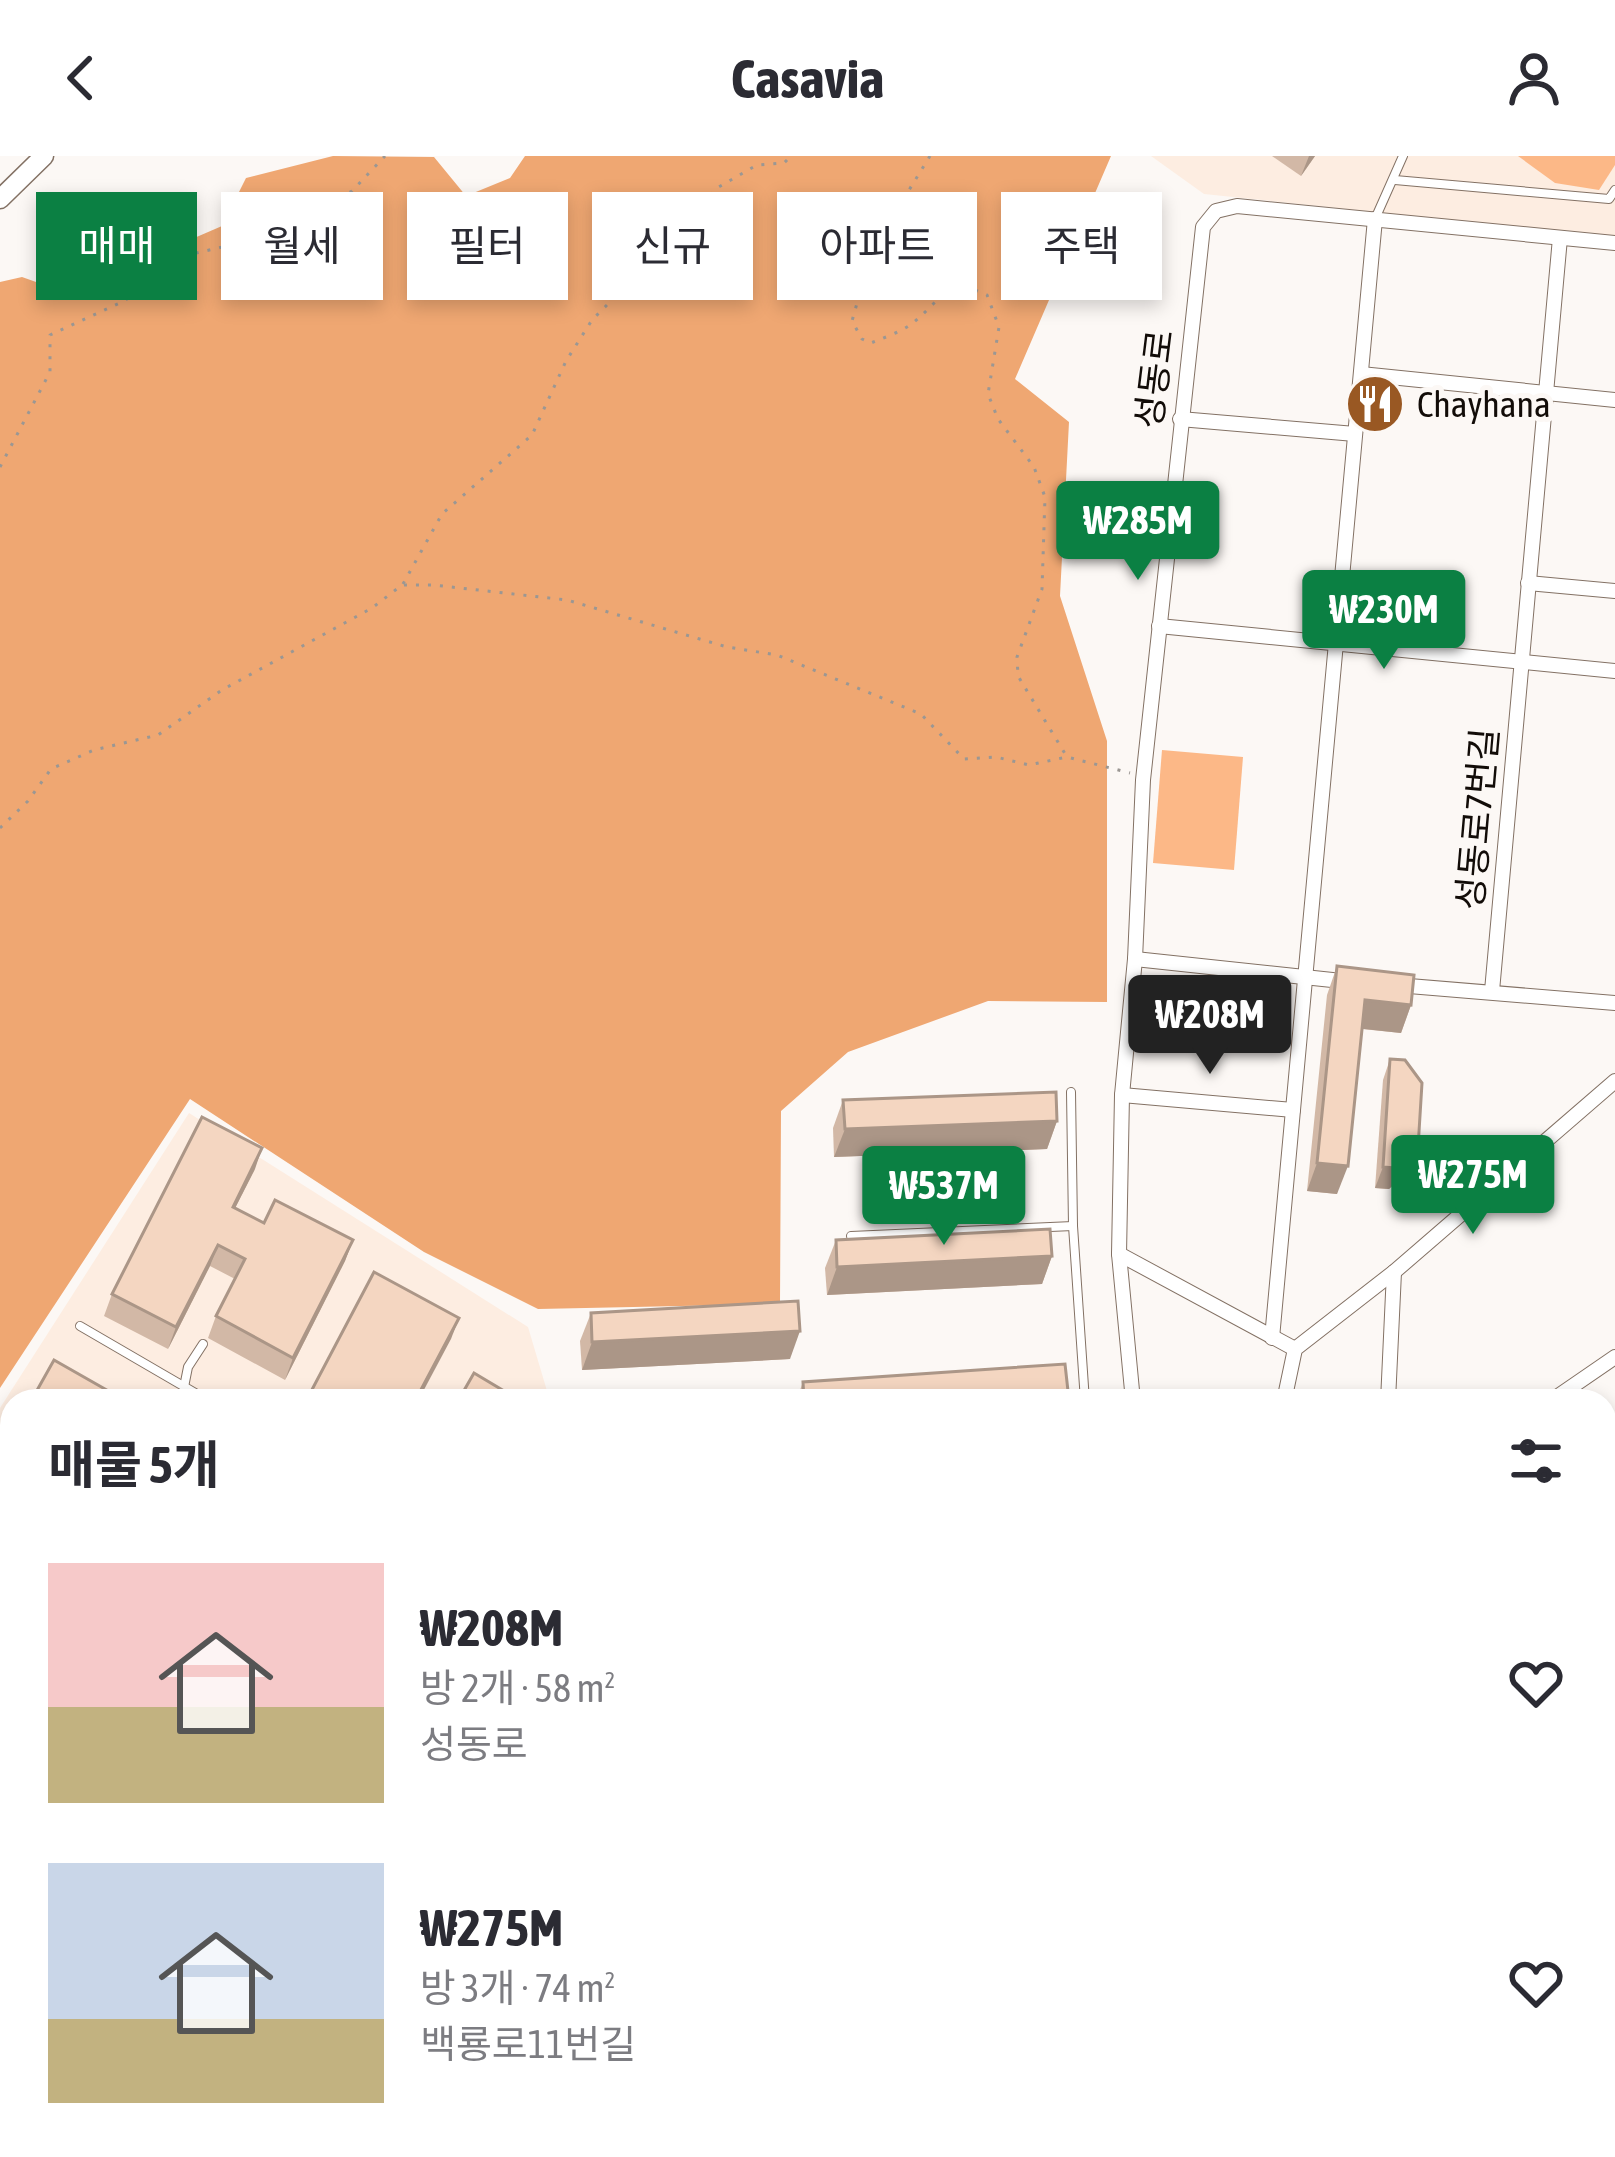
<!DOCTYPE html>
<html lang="ko">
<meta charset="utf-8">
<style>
:root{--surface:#fff;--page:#f7f7f7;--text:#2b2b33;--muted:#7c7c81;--accent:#0b8043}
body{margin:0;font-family:"Asap Condensed","Noto Sans KR",sans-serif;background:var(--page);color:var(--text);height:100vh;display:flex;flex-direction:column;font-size:45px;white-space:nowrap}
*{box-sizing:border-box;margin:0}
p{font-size:39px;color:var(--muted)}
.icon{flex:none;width:66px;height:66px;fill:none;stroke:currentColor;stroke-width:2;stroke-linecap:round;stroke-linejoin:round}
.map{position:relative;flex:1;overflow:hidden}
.sheet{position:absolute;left:0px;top:1233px;width:1617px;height:768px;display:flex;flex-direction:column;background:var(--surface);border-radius:36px 36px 0 0;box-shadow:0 6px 18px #0003}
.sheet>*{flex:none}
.guide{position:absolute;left:36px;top:36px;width:1545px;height:108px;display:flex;gap:24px}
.price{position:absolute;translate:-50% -102px;padding:0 27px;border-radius:12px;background:var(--accent);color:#fff;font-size:39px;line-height:78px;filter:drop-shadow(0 3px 6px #0008)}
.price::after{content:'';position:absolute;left:50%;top:72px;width:36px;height:27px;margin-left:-18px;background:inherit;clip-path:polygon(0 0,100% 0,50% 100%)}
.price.on{background:#222;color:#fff}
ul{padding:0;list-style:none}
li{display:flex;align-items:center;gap:36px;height:300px;padding:0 48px}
li span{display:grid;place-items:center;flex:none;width:336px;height:240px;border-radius:0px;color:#555}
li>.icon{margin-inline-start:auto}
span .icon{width:144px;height:144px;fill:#fffc;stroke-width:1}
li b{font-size:51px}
h2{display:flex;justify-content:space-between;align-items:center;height:144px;padding:0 48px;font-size:51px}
.tag{padding:0 42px;border-radius:0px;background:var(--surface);box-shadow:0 6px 18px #0003;font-size:42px;line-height:108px}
.tag.on{background:var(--accent);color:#fff}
header{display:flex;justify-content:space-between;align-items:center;height:156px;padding:0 48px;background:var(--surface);font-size:54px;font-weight:700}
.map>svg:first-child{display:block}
</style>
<header><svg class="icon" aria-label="back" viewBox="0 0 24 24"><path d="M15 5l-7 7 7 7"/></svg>Casavia<svg class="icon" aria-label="person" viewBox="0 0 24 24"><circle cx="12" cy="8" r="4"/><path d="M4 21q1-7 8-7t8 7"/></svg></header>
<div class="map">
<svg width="1615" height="2001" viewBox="0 0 1615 2001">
<rect width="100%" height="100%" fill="#fcf8f5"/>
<g fill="#fdede1">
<path d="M1151,0H1615V81L1204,38Z"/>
<path d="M189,957L528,1171L550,1245H12V1859L0,1860V1252Z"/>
</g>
<g fill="#fcb887">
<path d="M1518,0H1615V9L1599,34L1555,27Z"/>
<path d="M1162,594L1243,601L1234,714L1153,707Z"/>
</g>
<path fill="#efa772" d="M333,0L434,1L466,40L510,22L525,0H1111L1015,223L1069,266L1060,440L1107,585V846L988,845L848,896L781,955L780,1148L538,1153L424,1096L190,943L0,1232V126L22,121L67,137L222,70L246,22Z"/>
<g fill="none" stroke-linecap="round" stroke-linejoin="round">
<defs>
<g id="lane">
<path d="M1395,24L1609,43L1615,34"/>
<path d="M1375,63L1403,0"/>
<path d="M1071,936L1073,1070L1085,1245"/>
<path d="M851,1080L1073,1070"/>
<path d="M80,1170L209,1245"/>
<path d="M184,1231L188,1211L203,1188"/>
<path d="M0,1501L2,1497L12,1502"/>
<path d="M0,1588L12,1574"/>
<path d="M0,1675L12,1690"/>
</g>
<g id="street">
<path d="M1361,218L1615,244"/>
<path d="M1180,263L1355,278"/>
<path d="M1528,427L1615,435"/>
<path d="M1159,470L1615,515"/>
<path d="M1135,803L1351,826"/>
<path d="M1397,829L1615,847"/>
<path d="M1492,835L1560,82"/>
<path d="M1122,939L1293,954"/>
<path d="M1119,1098L1295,1193"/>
<path d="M1272,1182L1375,63"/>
<path d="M1133,1245L1119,1098L1122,939L1135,803L1143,624L1203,71L1216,55L1237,50L1615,87"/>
<path d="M1284,1245L1295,1193L1394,1116L1615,925"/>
<path d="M1388,1245L1394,1116"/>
<path d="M1551,1245L1615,1201"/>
<path d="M1615,1398L1612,1474L1615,1484"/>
<path d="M1605,1519H1615"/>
<path d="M0,1930L12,1929"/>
<path d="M50,2001V1989"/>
<path d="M471,2001V1989"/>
<path d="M888,2001V1989"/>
<path d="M1093,2001L1094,1989"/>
</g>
<g id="secondary">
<path d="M0,43L44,0"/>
<path d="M1605,1566L1615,1542"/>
<path d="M1605,1737L1615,1745"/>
<path d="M1605,1799L1615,1795"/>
<path d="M1560,2001L1561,1989"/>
<path d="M1591,2001V1989"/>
</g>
</defs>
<use href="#lane" stroke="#837164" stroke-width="10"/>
<use href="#street" stroke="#837164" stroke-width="16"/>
<use href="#secondary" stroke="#837164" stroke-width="21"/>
<g stroke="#9b9793" stroke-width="3" stroke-dasharray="3 9" stroke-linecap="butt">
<path d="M930,0L872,94L852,165L862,183L871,187C885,181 902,176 914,166C940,145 948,120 987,139L999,171L988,238L998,263L1034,311L1045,341L1042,433L1017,501L1018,520L1067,601L1130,617"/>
<path d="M0,311L50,216V179L124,145L196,97L285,77L352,35L385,0"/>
<path d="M403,428L442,358L532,279L566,205L592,164L618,138L649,92L674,77L717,32L757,9L784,7L791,0"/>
<path d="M0,672L28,645L51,613L94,594L158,579L222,534L372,452L402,429H433L567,444L727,491L777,499L921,558L964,603L996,601L1029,609L1067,601"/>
</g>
<use href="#lane" stroke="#fff" stroke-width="8"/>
<use href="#street" stroke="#fff" stroke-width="14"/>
<use href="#secondary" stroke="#fff" stroke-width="18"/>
</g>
<g fill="#d2b8a6">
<path d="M1272,0H1315L1301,20Z"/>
<path d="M1337,810L1411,849L1401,877L1362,873L1337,1038L1307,1035L1327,839Z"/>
<path d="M1390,903L1410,1013L1389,1033L1375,1032L1383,924Z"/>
<path d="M843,944L1057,965L1047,993L834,1001L833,972Z"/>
<path d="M255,1013L235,1052L264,1067L353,1084L345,1105L285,1224L208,1182L216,1160L235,1123L210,1110L168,1193L104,1160L112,1138Z"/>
<path d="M836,1084L1052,1100L1042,1128L827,1139L825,1112Z"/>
<path d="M591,1157L790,1203L582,1214L580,1185Z"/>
<path d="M803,1226L1068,1235L1064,1245H796Z"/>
<path d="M462,1238L521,1245H459Z"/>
<path d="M12,1280V1298L7,1295Z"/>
<path d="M0,1402L12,1409V1483L0,1476Z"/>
<path d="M1275,1989H1468L1464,2001H1274Z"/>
</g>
<g fill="#ab9687">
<path d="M1309,0H1315L1301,20Z"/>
<path d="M1365,844L1411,849L1401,877L1355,872Z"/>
<path d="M1057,965L1047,993L834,1001L845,973Z"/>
<path d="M262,992L255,1013L225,1072L233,1051Z"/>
<path d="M1418,992L1410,1013L1389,1033L1375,1032L1383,1011Z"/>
<path d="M1317,1007L1348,1010L1337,1038L1307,1035Z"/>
<path d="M353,1084L345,1105L285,1224L293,1202Z"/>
<path d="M218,1089L210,1110L168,1193L176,1171Z"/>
<path d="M1052,1100L1042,1128L827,1139L837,1111Z"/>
<path d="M459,1162L451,1183L418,1245H415Z"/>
<path d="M800,1175L790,1203L582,1214L592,1186Z"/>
<path d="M1068,1235L1064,1245H927Z"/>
<path d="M12,1773V1788L0,1798V1784Z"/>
<path d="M1118,1989H1248L1243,2001H1114Z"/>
<path d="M1281,1989H1453L1468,1990L1464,2001H1276Z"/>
<path d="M1484,1989H1516L1514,1994L1483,1992Z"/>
</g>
<g fill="#f4d6c1" stroke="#ab9687" stroke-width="3">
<path d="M1337,810L1414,819L1411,849L1365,844L1348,1010L1317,1007Z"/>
<path d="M1390,903L1405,904L1422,927L1418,992L1396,1012L1383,1011Z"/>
<path d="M1056,936L1057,965L845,973L843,944Z"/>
<path d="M202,961L262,992L233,1051L264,1067L275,1044L353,1084L293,1202L216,1160L245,1103L218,1089L176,1171L112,1138Z"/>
<path d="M1050,1073L1052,1100L837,1111L836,1084Z"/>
<path d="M374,1116L459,1162L415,1245H306Z"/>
<path d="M798,1145L800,1175L592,1186L591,1157Z"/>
<path d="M54,1204L126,1245H31Z"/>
<path d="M1065,1208L1068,1235L927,1245H804L803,1226Z"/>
<path d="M474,1217L521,1245H474L462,1238Z"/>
<path d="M0,1402L12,1409V1457L0,1450Z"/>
<path d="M0,1684L12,1698V1773L0,1784Z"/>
<path d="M1491,1995L1518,1997V2001H1491Z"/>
</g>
<defs>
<symbol id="restaurant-disc" viewBox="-11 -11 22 22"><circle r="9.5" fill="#995823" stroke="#fcf8f5"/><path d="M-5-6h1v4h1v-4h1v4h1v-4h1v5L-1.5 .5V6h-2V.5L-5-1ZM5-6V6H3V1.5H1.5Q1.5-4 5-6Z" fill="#fff"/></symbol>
</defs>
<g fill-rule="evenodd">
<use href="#restaurant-disc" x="1342" y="215" width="66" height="66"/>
</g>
<g text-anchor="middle" stroke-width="10" stroke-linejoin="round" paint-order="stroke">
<g font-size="36" fill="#120c08" stroke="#fcf8f5">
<text transform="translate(1154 223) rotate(-83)" y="13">성동로</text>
<text transform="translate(1477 663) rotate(-85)" y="13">성동로7번길</text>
</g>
<g font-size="36" fill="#120c08" stroke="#fcf8f5" text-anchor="start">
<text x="1417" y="261">Chayhana</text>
</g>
</g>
</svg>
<b class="price" style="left:1138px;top:427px">₩285M</b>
<b class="price" style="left:1384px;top:516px">₩230M</b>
<b class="price on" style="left:1210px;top:921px">₩208M</b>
<b class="price" style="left:1473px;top:1081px">₩275M</b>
<b class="price" style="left:944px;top:1092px">₩537M</b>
<div class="guide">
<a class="tag on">매매</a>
<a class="tag">월세</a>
<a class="tag">필터</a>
<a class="tag">신규</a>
<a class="tag">아파트</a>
<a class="tag">주택</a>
</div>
<section class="sheet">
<h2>매물 5개<svg class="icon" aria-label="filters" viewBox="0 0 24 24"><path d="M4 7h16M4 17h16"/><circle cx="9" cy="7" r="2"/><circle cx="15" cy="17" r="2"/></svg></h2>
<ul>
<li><span style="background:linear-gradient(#f6c9c9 60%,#c2b280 0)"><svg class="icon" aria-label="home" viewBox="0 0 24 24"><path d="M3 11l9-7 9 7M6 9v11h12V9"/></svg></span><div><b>₩208M</b><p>방 2개 · 58 m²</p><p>성동로</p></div><svg class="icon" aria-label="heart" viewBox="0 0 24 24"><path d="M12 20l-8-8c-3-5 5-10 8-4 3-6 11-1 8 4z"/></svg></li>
<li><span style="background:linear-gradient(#c9d6e8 65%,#c2b280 0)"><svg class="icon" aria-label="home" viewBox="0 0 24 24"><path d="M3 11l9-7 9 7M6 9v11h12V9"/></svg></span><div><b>₩275M</b><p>방 3개 · 74 m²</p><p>백룡로11번길</p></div><svg class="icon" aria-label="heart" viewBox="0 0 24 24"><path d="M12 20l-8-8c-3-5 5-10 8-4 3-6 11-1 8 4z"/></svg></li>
</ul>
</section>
</div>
